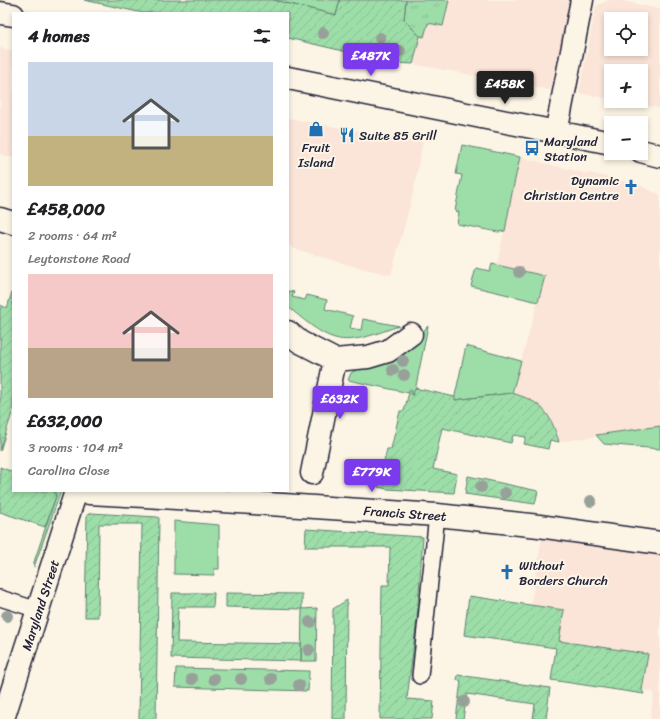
<!DOCTYPE html>
<meta charset="utf-8">
<style>
:root{--surface:#fff;--page:#f6f6f6;--text:#202124;--muted:#757577;--accent:#7c3aed}
body{margin:0;font-family:Sriracha,sans-serif;background:var(--page);color:var(--text);height:100vh;display:flex;flex-direction:column;font-size:15px;white-space:nowrap}
*{box-sizing:border-box;margin:0}
p{font-size:13px;color:var(--muted)}
.icon{flex:none;width:22px;height:22px;fill:none;stroke:currentColor;stroke-width:2;stroke-linecap:round;stroke-linejoin:round}
.map{position:relative;flex:1;overflow:hidden}
.side{position:absolute;left:12px;top:12px;width:277px;height:480px;display:flex;flex-direction:column;background:var(--surface);border-radius:0px;box-shadow:0 2px 6px #0003}
.side>*{flex:none}
.fabs{position:absolute;left:604px;top:12px;display:grid;gap:8px}
.fabs a{display:grid;place-items:center;width:44px;height:44px;border-radius:0px;background:var(--surface);box-shadow:0 2px 6px #0003;font-size:20px}
.price{position:absolute;translate:-50% -34px;padding:0 9px;border-radius:4px;background:var(--accent);color:#fff;font-size:13px;line-height:26px;filter:drop-shadow(0 1px 2px #0008)}
.price::after{content:'';position:absolute;left:50%;top:24px;width:12px;height:9px;margin-left:-6px;background:inherit;clip-path:polygon(0 0,100% 0,50% 100%)}
.price.on{background:#222;color:#fff}
ul{padding:0;list-style:none}
li{display:grid;align-content:center;gap:8px;height:212px;padding:0 16px}
li span{display:grid;place-items:center;height:124px;border-radius:0px;color:#555}
li>.icon{margin-inline-start:auto}
span .icon{width:72px;height:72px;fill:#fffc;stroke-width:1}
li b{font-size:17px}
h2{display:flex;justify-content:space-between;align-items:center;height:48px;padding:0 16px;font-size:17px}
.map>svg:first-child{display:block}
</style>
<div class="map">
<svg width="660" height="719" viewBox="0 0 660 719">
<defs>
<pattern id="park-tufts" width="24" height="20" patternUnits="userSpaceOnUse"><rect width="24" height="20" fill="#9ddea8"/><path d="M3 7l-1-3M5 7V3M7 7l1-3M15 17l-1-3M17 17v-4M19 17l1-3" fill="none" stroke="#87be92"/></pattern>
<pattern id="garden-furrows" width="10" height="10" patternUnits="userSpaceOnUse"><rect width="10" height="10" fill="#9ddea8"/><path d="M-1 1l2-2M0 10L10 0M9 11l2-2" fill="none" stroke="#87be92"/></pattern>
</defs>
<rect width="100%" height="100%" fill="#fcf5e5"/>
<filter id="ink" filterUnits="userSpaceOnUse"><feTurbulence type="fractalNoise" baseFrequency=".025" numOctaves="2"/><feDisplacementMap in="SourceGraphic" scale="8" xChannelSelector="R" yChannelSelector="G"/><feConvolveMatrix kernelMatrix="1 2 1 2 8 2 1 2 1" color-interpolation-filters="sRGB"/></filter>
<g filter="url(#ink)">
<g fill="#fbe4d8" fill-rule="evenodd">
<path d="M84,0H571L550,90L413,64L394,63L288,38V13H159L151,12L150,13H143Z"/>
<path d="M609,0H618L660,9V108L622,101H641V71H611V99L579,93L596,6ZM611,19H641V49H611Z"/>
<path d="M0,48L13,51V158L0,154Z"/>
<path d="M288,118L389,137L423,141L413,194L391,275L349,265L292,248L288,242Z"/>
<path d="M520,157L588,174L589,173L639,185L660,195V426L559,442L551,419L520,395L512,393L545,276L497,265Z"/>
<path d="M542,536L660,553V719H650L654,692L642,690L648,654L559,641L531,605Z"/>
</g>
<g fill="#9ddea8" stroke="#608072">
<path d="M273,0H340L336,15Z"/>
<path d="M462,145L520,157L512,193L505,231L498,232L457,224L459,212L455,211L462,175L456,174Z"/>
<path d="M492,264L545,276L538,302L471,286L476,268L490,271Z"/>
<path d="M288,291L294,292L292,297L305,300L307,295L327,300L325,309L353,316L350,328L361,330L363,319L399,326C380,332 354,344 335,338C319,334 301,317 288,307Z"/>
<path d="M428,326L414,396L411,395L412,390L410,389L409,393L348,380L351,373L420,334Z"/>
<path d="M466,346L521,361L512,393L454,400Z"/>
<path d="M660,426V449L604,444L596,435Z"/>
<path d="M54,491H61L34,567V562L56,496Z"/>
<path d="M174,521L219,525V569H214V575L174,574Z"/>
<path d="M317,608L316,661H301L302,609Z"/>
<path d="M176,668L309,671L308,691L175,687Z"/>
</g>
<path fill="url(#park-tufts)" stroke="#608072" d="M406,0H449L443,26L428,23L424,37L420,36L404,20Z"/>
<g fill="url(#garden-furrows)" stroke="#608072">
<path d="M84,0H273L336,15L340,0H406L404,20L420,36L413,64L394,63L288,38V13H159L151,12L150,13H143Z"/>
<path d="M13,289V410L0,451V305L7,308Z"/>
<path d="M415,388L455,397V400L512,393C542,402 550,412 559,442L550,440L548,449L524,444L526,437L513,435L511,443L442,428L433,469L457,474L454,493L387,489L378,487L387,449H391L400,411H404L410,389L412,390L411,395H413Z"/>
<path d="M0,467L13,472V491H54L56,496L45,527L0,512Z"/>
<path d="M468,476L538,491L535,504L465,494Z"/>
<path d="M91,513L157,517L159,518L156,719H139L142,524H99L98,617H85L87,515Z"/>
<path d="M306,529L423,537L417,619L407,699L434,701L432,719H380L382,585H389L390,547H305Z"/>
<path d="M172,593H214L213,607H178L177,642L301,644V661L171,658Z"/>
<path d="M226,593L302,594V609L226,607Z"/>
<path d="M469,596L564,610L559,641L648,654L642,690L644,694L551,680L556,648L464,635Z"/>
<path d="M347,600L346,719H332L333,609Z"/>
<path d="M458,675L550,688L546,719H533L535,704L467,694L463,719H456L461,681L457,680Z"/>
</g>
<g fill="none" stroke-linecap="round" stroke-linejoin="round">
<defs>
<g id="lane">
<path d="M0,598L38,610"/>
<path d="M420,676L437,515"/>
</g>
<g id="street">
<path d="M556,133L582,0"/>
<path d="M0,219L13,223"/>
<path d="M288,332L300,342L335,360L368,357L388,351L411,334"/>
<path d="M312,473L335,360"/>
<path d="M76,491L89,493L145,496L437,515L539,526L660,543"/>
<path d="M3,719L76,491"/>
</g>
<g id="secondary">
<path d="M0,13L13,15"/>
<path d="M288,78L611,143"/>
<path d="M641,151L660,156"/>
</g>
</defs>
<use href="#lane" stroke="#22223b" stroke-width="18"/>
<use href="#street" stroke="#22223b" stroke-width="25"/>
<use href="#secondary" stroke="#22223b" stroke-width="25"/>
<use href="#lane" stroke="#fcf5e5" stroke-width="15"/>
<use href="#street" stroke="#fcf5e5" stroke-width="22"/>
<use href="#secondary" stroke="#fcf5e5" stroke-width="22"/>
</g>
<g fill="#98a09a">
<circle cx="323" cy="33" r="6"/>
<circle cx="380" cy="38" r="6"/>
<circle cx="400" cy="51" r="6"/>
<circle cx="519" cy="272" r="6"/>
<circle cx="403" cy="361" r="6"/>
<circle cx="393" cy="370" r="6"/>
<circle cx="404" cy="375" r="6"/>
<circle cx="481" cy="487" r="6"/>
<circle cx="505" cy="493" r="6"/>
<circle cx="591" cy="501" r="6"/>
<circle cx="7" cy="616" r="6"/>
<circle cx="310" cy="622" r="6"/>
<circle cx="309" cy="650" r="6"/>
<circle cx="192" cy="679" r="6"/>
<circle cx="214" cy="679" r="6"/>
<circle cx="241" cy="679" r="6"/>
<circle cx="271" cy="679" r="6"/>
<circle cx="299" cy="685" r="6"/>
<circle cx="464" cy="702" r="6"/>
</g>
</g>
<defs>
<symbol id="shop-bare" viewBox="-9 -9 18 18"><path d="M-5-2.5h2.3a2.7 3.5 0 0 1 5.4 0H5L5.5 6h-11ZM-1.5-2.5h3a1.5 2.3 0 0 0-3 0Z" fill="#1f6fb2" stroke="#fcf5e5" stroke-width="2.5" paint-order="stroke"/></symbol>
<symbol id="restaurant-bare" viewBox="-9 -9 18 18"><path d="M-5-6h1v4h1v-4h1v4h1v-4h1v5L-1.5 .5V6h-2V.5L-5-1ZM5-6V6H3V1.5H1.5Q1.5-4 5-6Z" fill="#1f6fb2" stroke="#fcf5e5" stroke-width="2.5" paint-order="stroke"/></symbol>
<symbol id="bus-bare" viewBox="-9 -9 18 18"><path d="M-5-6H5V4H4V6H2V4H-2V6H-4V4H-5ZM-3.5-4V0h7V-4ZM-3.5 1.2v1.5H-2V1.2ZM2 1.2v1.5H3.5V1.2Z" fill="#1f6fb2" stroke="#fcf5e5" stroke-width="2.5" paint-order="stroke"/></symbol>
<symbol id="church-bare" viewBox="-9 -9 18 18"><path d="M-1.2-6h2.4v3.5h3.3v2.4h-3.3V6h-2.4V-.1h-3.3v-2.4h3.3Z" fill="#1f6fb2" stroke="#fcf5e5" stroke-width="2.5" paint-order="stroke"/></symbol>
</defs>
<g fill-rule="evenodd">
<use href="#shop-bare" x="305" y="118" width="22" height="22"/>
<use href="#restaurant-bare" x="336" y="124" width="22" height="22"/>
<use href="#bus-bare" x="521" y="137" width="22" height="22"/>
<use href="#church-bare" x="620" y="176" width="22" height="22"/>
<use href="#church-bare" x="496" y="561" width="22" height="22"/>
</g>
<g text-anchor="middle" stroke-width="4" stroke-linejoin="round" paint-order="stroke">
<g font-size="13" fill="#22223b" stroke="#fcf5e5" text-anchor="start">
<text x="359" y="140">Suite 85 Grill</text>
<text x="544" y="146">Maryland<tspan x="544" dy="15">Station</tspan></text>
<text x="316" y="152" text-anchor="middle">Fruit<tspan x="316" dy="15">Island</tspan></text>
<text x="619" y="185" text-anchor="end">Dynamic<tspan x="619" dy="15">Christian Centre</tspan></text>
<text x="519" y="570">Without<tspan x="519" dy="15">Borders Church</tspan></text>
</g>
<g font-size="13" fill="#22223b" stroke="#fcf5e5">
<text transform="translate(405 513) rotate(4)" y="5">Francis Street</text>
<text transform="translate(40 605) rotate(-72)" y="5">Maryland Street</text>
</g>
</g>
</svg>
<div class="fabs">
<a><svg class="icon" aria-label="locate" viewBox="0 0 24 24"><circle cx="12" cy="12" r="6"/><path d="M12 2v4M12 18v4M2 12h4M18 12h4"/></svg></a>
<a>+</a>
<a>−</a>
</div>
<b class="price" style="left:371px;top:77px">£487K</b>
<b class="price on" style="left:505px;top:105px">£458K</b>
<b class="price" style="left:340px;top:420px">£632K</b>
<b class="price" style="left:372px;top:493px">£779K</b>
<section class="side">
<h2>4 homes<svg class="icon" aria-label="filters" viewBox="0 0 24 24"><path d="M4 7h16M4 17h16"/><circle cx="9" cy="7" r="2"/><circle cx="15" cy="17" r="2"/></svg></h2>
<ul>
<li><span style="background:linear-gradient(#c9d6e8 60%,#c2b280 0)"><svg class="icon" aria-label="home" viewBox="0 0 24 24"><path d="M3 11l9-7 9 7M6 9v11h12V9"/></svg></span><div><b>£458,000</b><p>2 rooms · 64 m²</p><p>Leytonstone Road</p></div></li>
<li><span style="background:linear-gradient(#f6c9c9 60%,#b9a48a 0)"><svg class="icon" aria-label="home" viewBox="0 0 24 24"><path d="M3 11l9-7 9 7M6 9v11h12V9"/></svg></span><div><b>£632,000</b><p>3 rooms · 104 m²</p><p>Carolina Close</p></div></li>
</ul>
</section>
</div>
